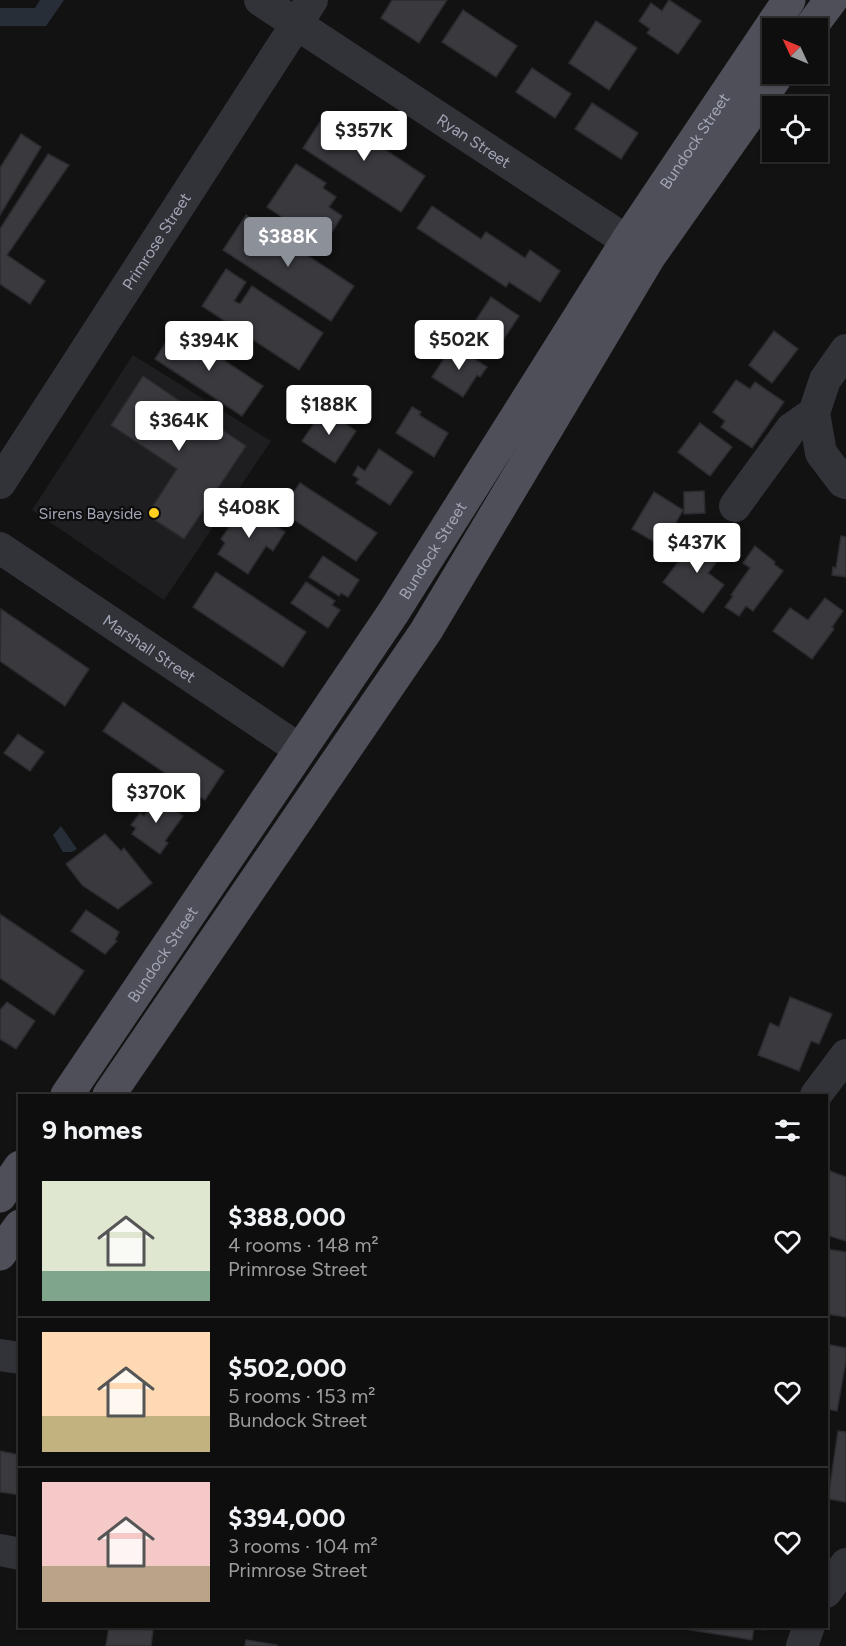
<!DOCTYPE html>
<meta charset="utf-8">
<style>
:root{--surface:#0e0e0e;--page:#171717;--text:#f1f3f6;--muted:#9b9c9e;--line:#2e2e2e;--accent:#8c9099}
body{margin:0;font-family:Figtree,sans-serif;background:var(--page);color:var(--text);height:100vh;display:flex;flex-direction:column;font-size:22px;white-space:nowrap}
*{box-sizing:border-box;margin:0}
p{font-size:20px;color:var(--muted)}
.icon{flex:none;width:33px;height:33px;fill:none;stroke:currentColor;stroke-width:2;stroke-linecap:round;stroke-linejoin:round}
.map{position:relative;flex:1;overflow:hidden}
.sheet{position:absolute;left:18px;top:1094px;width:810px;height:534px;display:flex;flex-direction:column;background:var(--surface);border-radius:0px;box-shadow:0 2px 4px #0004,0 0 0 2px var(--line)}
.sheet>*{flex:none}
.needle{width:39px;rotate:314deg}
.buttons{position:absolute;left:762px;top:18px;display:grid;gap:12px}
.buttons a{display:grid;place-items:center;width:66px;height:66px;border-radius:0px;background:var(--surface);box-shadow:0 2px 4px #0004,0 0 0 2px var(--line);font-size:30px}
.price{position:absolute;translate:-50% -51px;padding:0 14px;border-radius:6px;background:#fff;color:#222;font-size:20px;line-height:39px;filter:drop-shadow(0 2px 3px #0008)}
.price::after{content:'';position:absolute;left:50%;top:36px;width:18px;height:14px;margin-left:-9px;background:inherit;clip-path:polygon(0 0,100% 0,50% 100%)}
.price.current{background:var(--accent);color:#fff}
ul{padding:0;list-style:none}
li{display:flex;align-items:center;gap:18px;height:150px;padding:0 24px}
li+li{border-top:2px solid var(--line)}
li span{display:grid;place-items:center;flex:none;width:168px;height:120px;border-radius:0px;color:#555}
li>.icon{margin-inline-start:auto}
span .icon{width:72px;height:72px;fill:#fffc;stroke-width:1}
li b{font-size:26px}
h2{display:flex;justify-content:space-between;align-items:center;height:72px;padding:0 24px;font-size:26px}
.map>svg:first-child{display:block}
</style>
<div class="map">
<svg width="846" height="1646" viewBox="0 0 846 1646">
<rect width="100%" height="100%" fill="#121213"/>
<path fill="#1e1e20" d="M133,355L271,441L164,600L32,510Z"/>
<g fill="#272e38">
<path d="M40,0H64L46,26H0V8H35Z"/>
<path d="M61,826L77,849L72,852H63L53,835Z"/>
</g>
<g fill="#39393e" stroke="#2c2b30" stroke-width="1.5">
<path d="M392,0H447L419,43L381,18Z"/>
<path d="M669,0L701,21L678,54L647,33L650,29L639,21L651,3L662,11Z"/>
<path d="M463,10L517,46L496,77L442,42Z"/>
<path d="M596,21L637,48L609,90L569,63Z"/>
<path d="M532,68L571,94L555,118L516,92Z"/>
<path d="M592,103L638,133L621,159L575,129Z"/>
<path d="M327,111L425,176L401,212L303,148Z"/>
<path d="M21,134L41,147L0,215V168Z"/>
<path d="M48,154L69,165L7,255L45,281L30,304L0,284V229Z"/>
<path d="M296,164L326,183L323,188L336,197L329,207L342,216L324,245L267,207Z"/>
<path d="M432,206L481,239L486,232L525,258L530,250L560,271L540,302L509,282L506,287L417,228Z"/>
<path d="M246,215L354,286L331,321L223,250Z"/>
<path d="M226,269L246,282L234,301L240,304L252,286L323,333L299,370L202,306Z"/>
<path d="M491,297L519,316L496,351L468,332Z"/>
<path d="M175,328L263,386L242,416L155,359Z"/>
<path d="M774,331L798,349L772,383L749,365Z"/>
<path d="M453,345L487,367L480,377L477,375L463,397L432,377Z"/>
<path d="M143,376L246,446L184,539L147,515L177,469L111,425Z"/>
<path d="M736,380L750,389L755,382L784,402L752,448L721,427L725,421L713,412Z"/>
<path d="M412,407L421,412L419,415L448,433L434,457L396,433Z"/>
<path d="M324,409L356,431L335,463L302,441Z"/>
<path d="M700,423L732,447L710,476L678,452Z"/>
<path d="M379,449L413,472L390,505L356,483L359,479L353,475L358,466L365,471Z"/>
<path d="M300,483L377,533L356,561L281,511Z"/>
<path d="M704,491L705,513L684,514V492Z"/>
<path d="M654,492L683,510L667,538L653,541L632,529Z"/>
<path d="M244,505L285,532L273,551L266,546L248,574L218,554L225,543L221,539Z"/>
<path d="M699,534L724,552L708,573L724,585L703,613L663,582Z"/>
<path d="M841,536L846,537V577L832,575L833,567L836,568Z"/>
<path d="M755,546L775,562L774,564L783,571L753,611L746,606L739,616L725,607L733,596L731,595L750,568L743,563Z"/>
<path d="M323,556L359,580L348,597L341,593L339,596L309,577Z"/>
<path d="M216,572L306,632L283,667L193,607Z"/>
<path d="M306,582L335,601L332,605L340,610L328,628L291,603Z"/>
<path d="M825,598L843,611L832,627L834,629L812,659L773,631L790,608L808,620Z"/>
<path d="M1,609L89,669L65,706L0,661Z"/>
<path d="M123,702L224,771L205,800L103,731Z"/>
<path d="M18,734L44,752L30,771L4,753Z"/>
<path d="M151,796L155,799L157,798L183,816L165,841L168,843L160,854L132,834L136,828L131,825L140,813L144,816L148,811L143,808Z"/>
<path d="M105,834L121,851L124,848L152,883L118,909L82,885L66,864Z"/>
<path d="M86,910L119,932L115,940L117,941L105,954L71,931Z"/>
<path d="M0,914L84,971L54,1015L0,978Z"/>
<path d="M790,997L832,1014L819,1044L811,1041L799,1071L758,1055L770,1023L779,1027Z"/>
<path d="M7,1002L35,1021L16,1049L0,1039V1010Z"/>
<path d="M830,1171L846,1177V1241L826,1235V1178Z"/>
<path d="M826,1249L846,1252V1317L826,1314Z"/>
<path d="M826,1344L846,1348V1361L837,1411L826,1409Z"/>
<path d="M838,1431L846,1432V1502L828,1499Z"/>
<path d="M0,1451L20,1455V1495L0,1492Z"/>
<path d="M109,1626L153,1630L151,1646H106Z"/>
<path d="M667,1626H767L766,1630L754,1628L752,1640Z"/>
<path d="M246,1640L277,1645L276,1646H245Z"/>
</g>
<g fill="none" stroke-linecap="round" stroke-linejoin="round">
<g stroke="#323339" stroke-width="32">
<path id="s1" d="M260,0L627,241"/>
<path d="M846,350L825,380L814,413L821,453L843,482L846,483"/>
<path id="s2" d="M0,483L312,0"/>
<path d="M735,506L791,429L814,413"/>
<path id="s3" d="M0,548L299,749"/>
<path d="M816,1095L846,1055"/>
<path d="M0,1355L20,1358"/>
<path d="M0,1550L20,1554"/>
<path d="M826,1592L846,1564"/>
<path d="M802,1646L809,1626"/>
</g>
<g stroke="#4e4f58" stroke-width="33">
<path d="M810,28L831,0"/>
<path id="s4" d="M67,1095L393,613L627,241L789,0"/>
<path d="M109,1095L426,631L649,257L778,74"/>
<path d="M0,1196L20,1167"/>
<path d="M0,1254L20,1226"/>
</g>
</g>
<circle fill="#ffd01e" stroke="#0d0d0e" stroke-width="2" cx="154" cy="513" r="6"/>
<g text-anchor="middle" stroke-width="4.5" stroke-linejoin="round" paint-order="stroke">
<g font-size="16" fill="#a2a5b5" stroke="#0d0d0e">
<text dy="6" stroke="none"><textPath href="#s1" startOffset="256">Ryan Street</textPath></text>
<text dy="6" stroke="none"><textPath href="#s4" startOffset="1142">Bundock Street</textPath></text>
<text dy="6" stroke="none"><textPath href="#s2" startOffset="288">Primrose Street</textPath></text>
<text dy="6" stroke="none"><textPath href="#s4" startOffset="656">Bundock Street</textPath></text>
<text dy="6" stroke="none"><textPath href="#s3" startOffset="180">Marshall Street</textPath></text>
<text dy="6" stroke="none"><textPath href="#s4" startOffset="170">Bundock Street</textPath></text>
</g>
<g font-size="16" fill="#a2a5b5" stroke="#0d0d0e" text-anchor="end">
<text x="142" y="519">Sirens Bayside</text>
</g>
</g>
</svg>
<div class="buttons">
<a><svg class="needle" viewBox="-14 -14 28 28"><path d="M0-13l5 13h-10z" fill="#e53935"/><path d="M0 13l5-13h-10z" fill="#9b9c9e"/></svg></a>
<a><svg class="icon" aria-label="locate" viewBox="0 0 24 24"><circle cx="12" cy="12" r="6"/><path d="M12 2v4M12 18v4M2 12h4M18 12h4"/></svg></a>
</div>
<b class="price" style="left:364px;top:162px">$357K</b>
<b class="price current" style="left:288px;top:268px">$388K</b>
<b class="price" style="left:459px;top:371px">$502K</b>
<b class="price" style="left:209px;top:372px">$394K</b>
<b class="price" style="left:329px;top:436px">$188K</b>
<b class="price" style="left:179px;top:452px">$364K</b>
<b class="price" style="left:249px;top:539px">$408K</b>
<b class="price" style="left:697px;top:574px">$437K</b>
<b class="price" style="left:156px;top:824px">$370K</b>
<section class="sheet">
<h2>9 homes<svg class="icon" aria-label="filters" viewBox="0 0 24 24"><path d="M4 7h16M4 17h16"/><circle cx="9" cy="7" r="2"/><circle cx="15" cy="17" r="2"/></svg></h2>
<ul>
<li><span style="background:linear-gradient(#dfe7d0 75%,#7fa58c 0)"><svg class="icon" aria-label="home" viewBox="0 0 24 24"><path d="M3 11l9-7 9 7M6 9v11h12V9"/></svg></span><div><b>$388,000</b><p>4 rooms · 148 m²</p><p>Primrose Street</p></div><svg class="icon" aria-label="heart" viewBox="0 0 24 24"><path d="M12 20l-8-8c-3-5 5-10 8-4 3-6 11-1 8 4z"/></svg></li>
<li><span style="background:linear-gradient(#ffd9b3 70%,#c2b280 0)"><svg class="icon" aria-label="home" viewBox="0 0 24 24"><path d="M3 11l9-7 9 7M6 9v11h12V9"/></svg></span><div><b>$502,000</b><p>5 rooms · 153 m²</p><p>Bundock Street</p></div><svg class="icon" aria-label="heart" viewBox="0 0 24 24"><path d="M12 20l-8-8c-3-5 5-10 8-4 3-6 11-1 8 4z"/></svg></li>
<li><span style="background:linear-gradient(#f6c9c9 70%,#b9a48a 0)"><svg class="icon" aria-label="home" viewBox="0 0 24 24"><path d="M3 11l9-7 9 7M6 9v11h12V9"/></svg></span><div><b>$394,000</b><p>3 rooms · 104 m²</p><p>Primrose Street</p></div><svg class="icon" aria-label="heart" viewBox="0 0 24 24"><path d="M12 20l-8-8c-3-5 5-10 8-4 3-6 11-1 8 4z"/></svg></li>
</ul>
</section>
</div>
